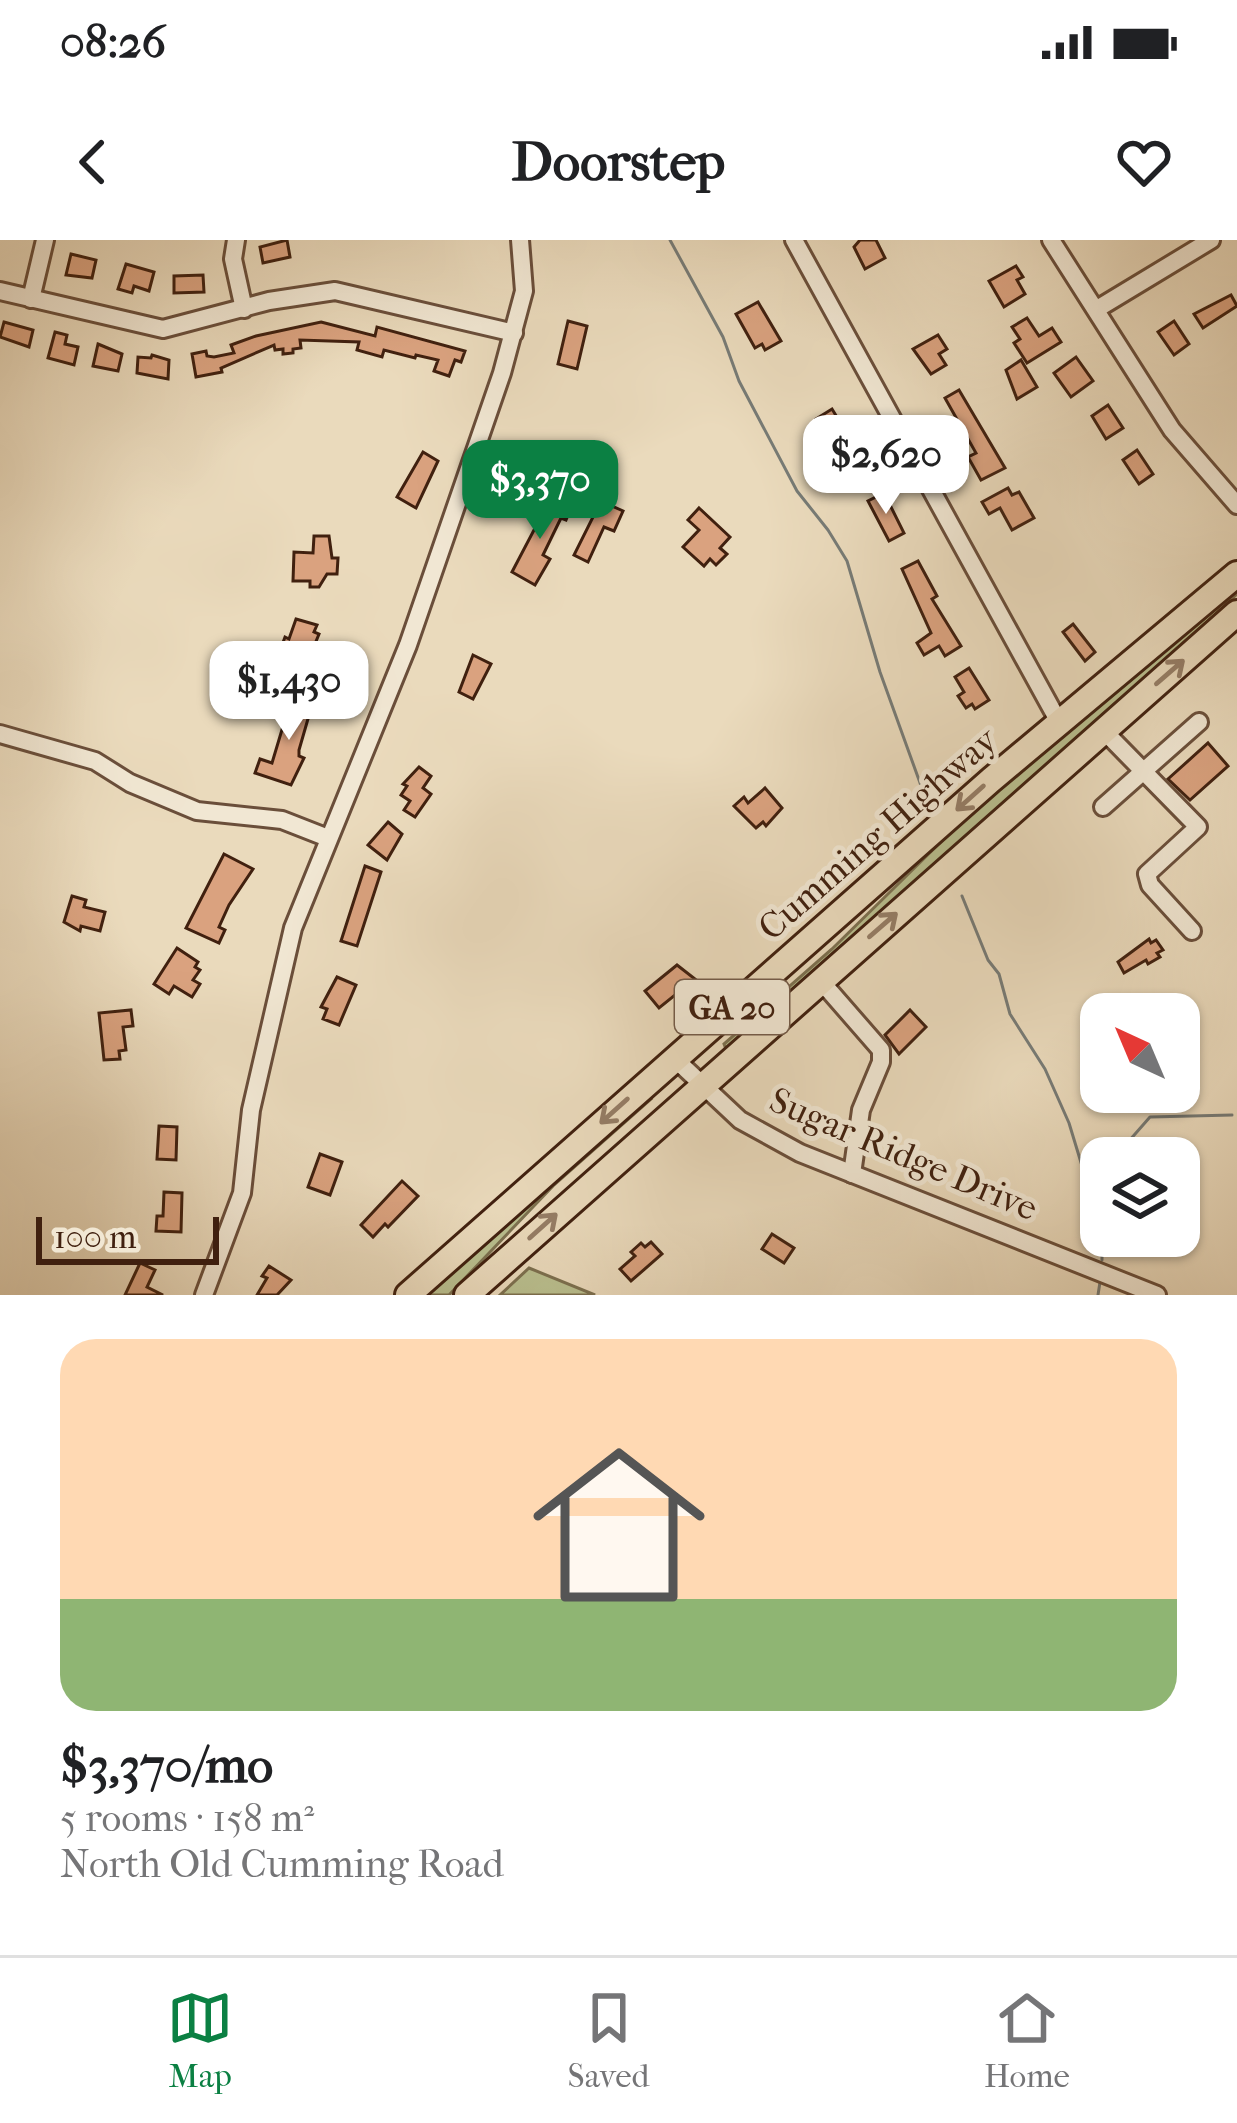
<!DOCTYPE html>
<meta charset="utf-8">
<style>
:root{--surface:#fff;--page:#f6f6f6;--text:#202124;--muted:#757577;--line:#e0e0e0;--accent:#0b8043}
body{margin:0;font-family:"IM FELL French Canon",serif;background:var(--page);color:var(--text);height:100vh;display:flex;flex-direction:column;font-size:45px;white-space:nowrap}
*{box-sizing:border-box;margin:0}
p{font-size:39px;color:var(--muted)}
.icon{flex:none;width:66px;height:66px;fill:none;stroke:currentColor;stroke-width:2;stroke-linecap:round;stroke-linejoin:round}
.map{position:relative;height:1055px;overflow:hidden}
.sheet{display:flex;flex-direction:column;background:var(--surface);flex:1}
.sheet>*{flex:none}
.needle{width:78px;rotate:316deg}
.buttons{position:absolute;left:1080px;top:753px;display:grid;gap:24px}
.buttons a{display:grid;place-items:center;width:120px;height:120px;border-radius:24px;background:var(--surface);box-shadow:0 3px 9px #0004;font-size:60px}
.scale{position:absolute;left:36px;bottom:30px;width:183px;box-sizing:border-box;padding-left:12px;border:6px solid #40200f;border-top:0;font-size:33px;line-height:42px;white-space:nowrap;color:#40200f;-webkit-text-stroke:9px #f1e7d3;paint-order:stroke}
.price{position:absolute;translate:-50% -102px;padding:0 27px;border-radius:24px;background:#fff;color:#222;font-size:39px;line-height:78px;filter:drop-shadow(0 3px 6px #0008)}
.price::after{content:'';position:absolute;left:50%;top:72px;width:36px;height:27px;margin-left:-18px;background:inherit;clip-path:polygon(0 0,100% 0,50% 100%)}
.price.current{background:var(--accent);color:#fff}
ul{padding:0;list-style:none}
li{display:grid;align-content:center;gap:24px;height:636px;padding:0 60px}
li+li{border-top:3px solid var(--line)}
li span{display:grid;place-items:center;height:372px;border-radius:36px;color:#555}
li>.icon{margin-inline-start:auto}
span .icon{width:216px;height:216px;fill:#fffc;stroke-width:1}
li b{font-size:51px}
.status{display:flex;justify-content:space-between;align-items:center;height:84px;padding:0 60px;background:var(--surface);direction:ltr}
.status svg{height:33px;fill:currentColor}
header{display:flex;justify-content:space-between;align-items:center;height:156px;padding:0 60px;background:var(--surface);font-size:54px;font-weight:700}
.menu{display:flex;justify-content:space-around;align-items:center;height:168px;border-top:3px solid var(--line);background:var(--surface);font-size:33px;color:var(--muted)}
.menu a{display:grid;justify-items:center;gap:6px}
.menu .current{color:var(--accent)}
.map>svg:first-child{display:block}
</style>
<div class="status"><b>08:26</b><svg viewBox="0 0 49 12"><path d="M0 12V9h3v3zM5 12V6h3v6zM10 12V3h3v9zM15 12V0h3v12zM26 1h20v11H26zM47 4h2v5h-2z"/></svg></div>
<header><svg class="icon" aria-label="back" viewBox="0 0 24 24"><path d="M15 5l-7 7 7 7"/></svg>Doorstep<svg class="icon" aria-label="heart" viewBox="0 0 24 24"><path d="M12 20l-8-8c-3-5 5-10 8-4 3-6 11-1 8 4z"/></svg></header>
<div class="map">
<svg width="1237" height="1055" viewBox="0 0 1237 1055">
<rect width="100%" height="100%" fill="#eadabc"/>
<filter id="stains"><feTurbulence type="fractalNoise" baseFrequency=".00167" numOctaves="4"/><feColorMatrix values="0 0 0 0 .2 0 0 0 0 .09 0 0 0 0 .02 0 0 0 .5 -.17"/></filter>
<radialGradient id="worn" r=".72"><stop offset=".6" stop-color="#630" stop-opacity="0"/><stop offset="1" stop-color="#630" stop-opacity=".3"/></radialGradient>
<g fill="#b9bf8f" stroke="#7c704f" stroke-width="3">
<path d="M1237,342V354L1029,548L726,809L724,804L832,709L1013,531Z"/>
<path d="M645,854L651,859L553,946L449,1055H421Z"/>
<path d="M529,1028L595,1055H500Z"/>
</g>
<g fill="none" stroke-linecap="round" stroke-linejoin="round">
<g stroke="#777b76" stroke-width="3">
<path d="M670,0L723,97L739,141L797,251L828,290L847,321L880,432L928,565"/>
<path d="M962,656L988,720L999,734L1010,774L1045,829L1069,883L1086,939L1100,955"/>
<path d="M1114,918L1150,877L1232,875"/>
<path d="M1101,952L1098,978L1101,994"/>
<path d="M1102,998V1020"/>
<path d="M1098,1055L1100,1042"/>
</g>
</g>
<g fill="#daa27f" stroke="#40200f" stroke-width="3">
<path d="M287,0L290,17L263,23L260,7Z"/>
<path d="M860,0H876L885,18L865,29L854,7Z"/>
<path d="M71,14L96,20L92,38L66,35Z"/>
<path d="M126,24L154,32L149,51L134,46L132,53L118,49Z"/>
<path d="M1016,26L1023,37L1017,40L1025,54L1004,67L989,41Z"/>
<path d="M203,35L204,52L174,53V36Z"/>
<path d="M1231,55L1237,66L1203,88L1194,74Z"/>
<path d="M758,62L781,101L765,110L762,104L755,108L736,74Z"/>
<path d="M1027,78L1039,96L1052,88L1061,102L1027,123L1014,103L1020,99L1012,87Z"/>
<path d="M568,81L587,86L577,129L558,124Z"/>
<path d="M1174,81L1189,104L1174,115L1158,92Z"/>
<path d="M4,82L33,90L29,107L0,97Z"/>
<path d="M321,82L375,96L377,87L465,111L461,122L455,120L449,136L434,131L438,120L416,115L415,118L384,110L382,117L357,110L359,102L300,100L301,108L293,109V113L283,114V109L275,110L274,105L221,128L222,132L196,137L192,114L206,111L207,116L214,117L234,113L231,105L256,96Z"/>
<path d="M55,92L67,95L65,104L78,107L74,125L48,118Z"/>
<path d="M938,95L947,109L939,114L946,125L931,134L913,109Z"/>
<path d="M98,104L122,114L118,131L93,126Z"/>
<path d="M152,115L169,120L168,139L137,133L138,117L151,118Z"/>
<path d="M1076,117L1093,141L1071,157L1054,133Z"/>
<path d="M1021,120L1037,147L1017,159L1006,130Z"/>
<path d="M959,150L1005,228L981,240L968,217L976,213L945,158Z"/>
<path d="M1108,165L1123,188L1106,199L1092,176Z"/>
<path d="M832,169L854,205L826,222L819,210L830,203L816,179Z"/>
<path d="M554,203L566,209L544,246L522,235L535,208L548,215Z"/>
<path d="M1137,210L1153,234L1139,244L1123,220Z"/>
<path d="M423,212L438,221L416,268L397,257Z"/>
<path d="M1008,248L1012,255L1019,252L1034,278L1012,290L1000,268L989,274L982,262Z"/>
<path d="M884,253L904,293L889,301L868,261Z"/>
<path d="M542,258L570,270L566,280L561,278L543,315L550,319L535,345L512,332L544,271L538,268Z"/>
<path d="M601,261L623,271L614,291L604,287L588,322L574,315Z"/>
<path d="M699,268L730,297L720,308L727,314L716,325L710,319L704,326L683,307L699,290L688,280Z"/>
<path d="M314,296H329L332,318H338L337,334H327L319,347H310V341H293L294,312L313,313Z"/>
<path d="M918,321L937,356L932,359L961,406L945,416L939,406L924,415L917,403L931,393L902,329Z"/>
<path d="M296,379L317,385L314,392L319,394L306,426L285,420L288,410L281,408L285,397L289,399Z"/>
<path d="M1073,384L1095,412L1085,421L1063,392Z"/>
<path d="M473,415L491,424L473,459L459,452Z"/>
<path d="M969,428L989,460L975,469L972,464L966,468L958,456L964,452L955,437Z"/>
<path d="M228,431L246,436L235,473L216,467Z"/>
<path d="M293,453L314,458L299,510V516L304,518L291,545L255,533L260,519L272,523Z"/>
<path d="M1208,503L1228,526L1190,560L1168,539Z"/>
<path d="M419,527L431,536L423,548L431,554L415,577L404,570L410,561L401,555L407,546L403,544Z"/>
<path d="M765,548L782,568L766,586L763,582L756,588L734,566L744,557L748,563Z"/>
<path d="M388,582L402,594L387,620L368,605Z"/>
<path d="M224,614L253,629L229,665L219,687L225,690L219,703L186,688Z"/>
<path d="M365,626L381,632L357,706L341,701Z"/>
<path d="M72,656L86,660L84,667L105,672L100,691L81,686L80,691L64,682Z"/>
<path d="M1149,699L1151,703L1156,700L1163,710L1157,713L1160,717L1148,724L1146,720L1124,733L1118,722Z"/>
<path d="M177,708L198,722L195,727L200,730L193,740L200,744L192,757L174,746L169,754L154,744Z"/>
<path d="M677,725L695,739L659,768L645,751Z"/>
<path d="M337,737L356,745L339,785L323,779L327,769L321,767Z"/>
<path d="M131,770L133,786L123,787L126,810L119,811L120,819L104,820L99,773Z"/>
<path d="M910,770L926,787L899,814L885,795Z"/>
<path d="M159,886L177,887L176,920L157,919Z"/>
<path d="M320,914L342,922L330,955L308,947Z"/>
<path d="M402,941L418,956L388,987L385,984L373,997L361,985Z"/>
<path d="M164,952L182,953L181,992L156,991L157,976H163Z"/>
<path d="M772,994L794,1008L784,1023L762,1009Z"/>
<path d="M651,1002L662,1014L631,1041L620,1029L635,1016L631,1012L641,1003L645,1007Z"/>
<path d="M140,1023L155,1030L147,1047L163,1055H125Z"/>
<path d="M269,1026L291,1040L277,1055H257L267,1038L262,1036Z"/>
</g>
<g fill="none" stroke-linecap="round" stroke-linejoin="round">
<defs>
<g id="minor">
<path d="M236,0L233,19L244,69"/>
<path d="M794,0L1060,484"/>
<path d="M1051,0L1172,190L1237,265"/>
<path d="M0,51L163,89L269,61L335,51L514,93"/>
<path d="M31,59L45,0"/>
<path d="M1097,69L1211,0"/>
<path d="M1103,490L1198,587L1147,634L1150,645L1192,691"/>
<path d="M0,494L95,521L130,543L197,571L282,580L328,598"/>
<path d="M1103,567L1199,482"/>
<path d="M820,740L881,810V822L861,870L852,934"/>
<path d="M674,818L740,880L800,913L1157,1055"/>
<path d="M204,1055L242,953L251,870L293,688L408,405L502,133L524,51L520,0"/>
</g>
<g id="highway">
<path d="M408,1055L991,540L1237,334"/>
<path d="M467,1055L1237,373"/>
</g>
</defs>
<use href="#minor" stroke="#6a4e3a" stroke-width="22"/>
<use href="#highway" stroke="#40200f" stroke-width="30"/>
<use href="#minor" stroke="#f1e7d3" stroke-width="16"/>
<use href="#highway" stroke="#eadabc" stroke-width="24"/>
</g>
<defs><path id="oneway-shaft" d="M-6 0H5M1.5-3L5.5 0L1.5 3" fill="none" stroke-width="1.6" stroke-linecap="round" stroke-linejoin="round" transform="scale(3)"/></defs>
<g stroke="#957d66">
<use href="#oneway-shaft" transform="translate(1170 432) rotate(-41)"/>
<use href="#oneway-shaft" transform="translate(970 558) rotate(138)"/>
<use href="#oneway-shaft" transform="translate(883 685) rotate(-41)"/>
<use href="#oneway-shaft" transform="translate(614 871) rotate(138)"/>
<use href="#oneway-shaft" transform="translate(543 986) rotate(-42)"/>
</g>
<g text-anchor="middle" stroke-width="10" stroke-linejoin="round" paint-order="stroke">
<rect fill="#f1e7d3" stroke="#755c4a" stroke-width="3" x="675" y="740" width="114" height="54" rx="9"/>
<g font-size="33" font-weight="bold" fill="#40200f">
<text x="732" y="779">GA 20</text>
</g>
<g font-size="36" fill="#40200f" stroke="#f1e7d3">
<text transform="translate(877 593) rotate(-41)" y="13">Cumming Highway</text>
<text transform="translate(904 913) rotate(23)" y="13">Sugar Ridge Drive</text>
</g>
</g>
<rect width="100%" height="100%" filter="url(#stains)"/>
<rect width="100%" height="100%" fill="url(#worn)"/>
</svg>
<div class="buttons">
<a><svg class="needle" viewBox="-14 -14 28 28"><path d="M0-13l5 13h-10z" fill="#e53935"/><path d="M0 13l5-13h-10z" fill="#757577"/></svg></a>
<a><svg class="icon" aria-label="layers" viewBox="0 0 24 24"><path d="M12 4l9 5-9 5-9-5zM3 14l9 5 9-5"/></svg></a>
</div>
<div class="scale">100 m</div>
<b class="price" style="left:886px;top:277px">$2,620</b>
<b class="price current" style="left:540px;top:302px">$3,370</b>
<b class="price" style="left:289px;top:503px">$1,430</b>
</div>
<section class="sheet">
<ul>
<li><span style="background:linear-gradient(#ffd9b3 70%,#8fb573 0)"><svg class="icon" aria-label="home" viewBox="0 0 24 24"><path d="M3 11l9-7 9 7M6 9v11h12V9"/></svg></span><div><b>$3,370/mo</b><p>5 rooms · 158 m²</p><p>North Old Cumming Road</p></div></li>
</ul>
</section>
<nav class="menu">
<a class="current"><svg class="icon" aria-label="map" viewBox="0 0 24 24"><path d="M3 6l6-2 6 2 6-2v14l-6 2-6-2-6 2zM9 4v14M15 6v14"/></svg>Map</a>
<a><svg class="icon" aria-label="saved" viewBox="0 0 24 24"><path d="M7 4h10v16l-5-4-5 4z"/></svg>Saved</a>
<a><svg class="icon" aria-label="home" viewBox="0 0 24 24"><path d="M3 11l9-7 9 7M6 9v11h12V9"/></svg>Home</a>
</nav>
